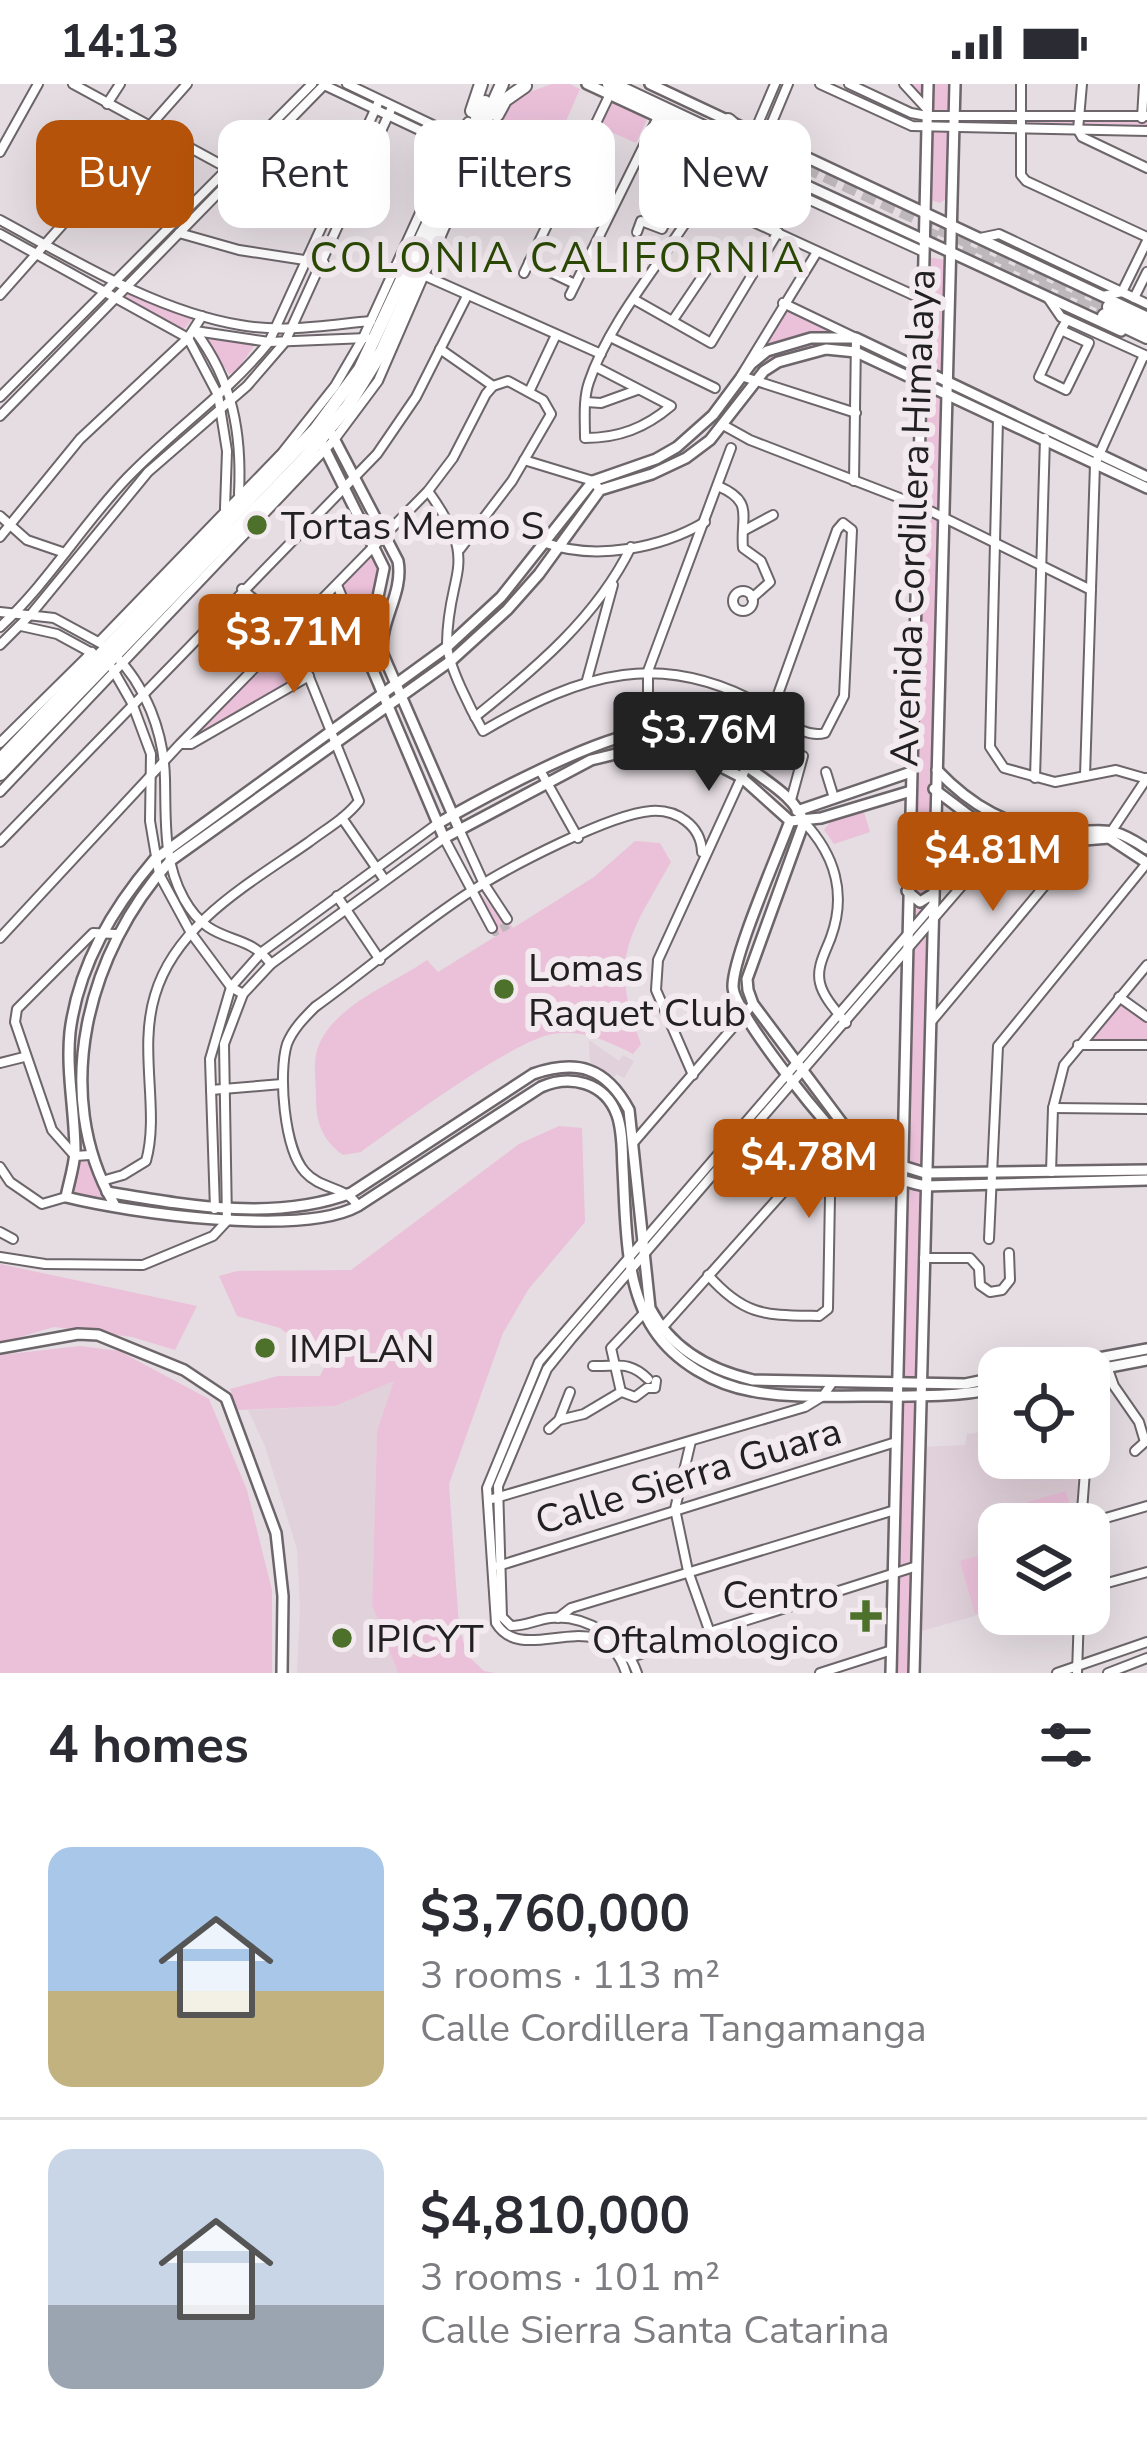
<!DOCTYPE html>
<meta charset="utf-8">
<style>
:root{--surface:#fff;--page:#f7f7f7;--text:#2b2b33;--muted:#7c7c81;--line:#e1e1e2;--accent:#b45309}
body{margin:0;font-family:"Nunito Sans",sans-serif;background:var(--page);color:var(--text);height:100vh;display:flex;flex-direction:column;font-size:45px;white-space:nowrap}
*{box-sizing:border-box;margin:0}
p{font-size:39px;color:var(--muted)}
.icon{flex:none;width:66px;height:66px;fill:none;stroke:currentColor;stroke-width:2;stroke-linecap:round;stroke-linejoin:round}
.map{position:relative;height:1589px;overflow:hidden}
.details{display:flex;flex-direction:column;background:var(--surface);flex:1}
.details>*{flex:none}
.hud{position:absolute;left:36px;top:36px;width:1077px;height:108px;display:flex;gap:24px}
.fabs{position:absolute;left:978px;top:1263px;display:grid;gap:24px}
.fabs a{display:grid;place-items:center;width:132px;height:132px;border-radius:24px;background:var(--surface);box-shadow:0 12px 48px #0002;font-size:60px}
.price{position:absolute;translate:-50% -102px;padding:0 27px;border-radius:12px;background:var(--accent);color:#fff;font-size:39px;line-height:78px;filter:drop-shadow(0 3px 6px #0008)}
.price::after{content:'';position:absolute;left:50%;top:72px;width:36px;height:27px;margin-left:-18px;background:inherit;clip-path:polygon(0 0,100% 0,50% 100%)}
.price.on{background:#222;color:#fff}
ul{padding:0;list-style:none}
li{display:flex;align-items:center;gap:36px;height:300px;padding:0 48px}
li+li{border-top:3px solid var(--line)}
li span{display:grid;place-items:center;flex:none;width:336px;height:240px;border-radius:24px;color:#555}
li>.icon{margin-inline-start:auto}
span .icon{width:144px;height:144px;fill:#fffc;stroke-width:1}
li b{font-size:51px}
h2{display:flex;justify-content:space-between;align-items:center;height:144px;padding:0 48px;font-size:51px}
.chip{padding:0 42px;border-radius:24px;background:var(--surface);box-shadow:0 12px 48px #0002;font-size:42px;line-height:108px}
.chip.on{background:var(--accent);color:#fff}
.status{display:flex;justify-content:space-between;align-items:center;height:84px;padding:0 60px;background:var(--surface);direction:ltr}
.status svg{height:33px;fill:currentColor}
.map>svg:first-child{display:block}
</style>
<div class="status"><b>14:13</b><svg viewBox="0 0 49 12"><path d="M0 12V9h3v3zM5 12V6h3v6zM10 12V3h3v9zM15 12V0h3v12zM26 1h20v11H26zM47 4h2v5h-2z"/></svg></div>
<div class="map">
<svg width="1147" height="1589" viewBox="0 0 1147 1589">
<rect width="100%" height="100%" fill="#e5dde2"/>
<g fill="#e1d1da">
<path d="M589,956L619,977L623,971L634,977L624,994L617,990L614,993L590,978Z"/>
<path d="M395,1296L377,1347L372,1521L398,1589H297L300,1527L297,1465L265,1362L248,1326L335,1322Z"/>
<path d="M999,1308V1374H1078L1076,1440H999V1525L922,1547L920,1363L965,1361L967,1350L997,1346L987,1311Z"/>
</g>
<g fill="#ebc1da">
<path d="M552,0H570L580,5L544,87L511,71L502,89L480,79L507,16Z"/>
<path d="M904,0H950L947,114L940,119L927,115V25Z"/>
<path d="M611,18L647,35L636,59L600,43Z"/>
<path d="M954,32H1147V47L954,42Z"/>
<path d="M927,173L946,176L908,1589H892Z"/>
<path d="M130,207L194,233L182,247L124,213Z"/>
<path d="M784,221L914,285L912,293C855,266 817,246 760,286L749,280Z"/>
<path d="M202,251L256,259L236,288L229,290Z"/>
<path d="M374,468L381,486L366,565L338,502Z"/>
<path d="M289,551L305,589L189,657Z"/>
<path d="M864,728L870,748L834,760L824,746L832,735Z"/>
<path d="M635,757L660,759L671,778C629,853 608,873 641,960L633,970C607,957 583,945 553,950C515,955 397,1042 361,1068L343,1071C322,1056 316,1038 316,1014C316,999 313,980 317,966C331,922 393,900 427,876L438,888L496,852L492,832L479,814L480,809L503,837L507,835L513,844L594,793Z"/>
<path d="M1118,919L1147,939V956L1088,958Z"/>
<path d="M559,1042L582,1044L585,1138L528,1206L503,1249L449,1400L459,1542L467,1571L484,1587L495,1589H398L372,1521L377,1347L394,1297L335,1322L238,1326L230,1305L278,1292H320L326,1280L280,1244L237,1232L219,1192L237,1187L351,1186L519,1060Z"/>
<path d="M81,1074C95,1081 107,1102 104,1119L74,1113L70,1100L75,1077Z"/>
<path d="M0,1180L197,1222L175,1266L132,1253L54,1243L0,1259Z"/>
<path d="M80,1262L119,1267L209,1315L247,1406L272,1506V1589H0V1271Z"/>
<path d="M1066,1407L1072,1428L1027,1440L1021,1420Z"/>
<path d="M999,1466V1523L975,1530L960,1477Z"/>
</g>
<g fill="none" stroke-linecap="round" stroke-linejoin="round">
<path stroke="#beb7bb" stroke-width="8" stroke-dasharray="8 4" stroke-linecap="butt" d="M492,844L495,848L510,840L507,835"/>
<g stroke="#beb7bb" stroke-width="14" stroke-dasharray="14 7" stroke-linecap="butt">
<path d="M749,56L1110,223"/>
<path d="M924,148L1105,232"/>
</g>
<defs>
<path id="pedestrian" d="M663,85L706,106"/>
<g id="minor">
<path d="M73,0L229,85"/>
<path d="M347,0L456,52"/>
<path d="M820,0L912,42L1147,47"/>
<path d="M849,0L911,29L927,32H1147"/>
<path d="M904,0L927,25"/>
<path d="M1021,0V91L1026,97L1147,153"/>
<path d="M1082,0L1078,46L1082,53L1147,84"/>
<path d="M324,1L451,61"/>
<path d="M107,20L120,0"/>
<path d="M1142,34L1144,0"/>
<path d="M684,46L694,61L722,76L924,168"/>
<path d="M754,49L775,0"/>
<path d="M765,55L788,0"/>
<path d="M0,68L38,0"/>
<path d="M703,115L922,215"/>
<path d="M0,136C74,176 156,227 240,241C284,249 327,241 371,237"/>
<path d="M637,148L641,137L662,145L677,116L655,105"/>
<path d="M179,149L239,166L324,179"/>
<path d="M0,150L188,254L218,311L227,367L225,424"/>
<path d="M980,154L999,150L1147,220"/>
<path d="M817,168L741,292L856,329"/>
<path d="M529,178L575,200"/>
<path d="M524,189L610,10"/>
<path d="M421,190L601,270"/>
<path d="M0,211L187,0"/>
<path d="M570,211L658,33"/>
<path d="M1103,212L1122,208L1147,157"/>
<path d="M1048,214L1061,233L1147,272"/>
<path d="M1134,214L1147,188"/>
<path d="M635,216L711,259L778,148"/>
<path d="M783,219L856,254L854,397"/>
<path d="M673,236L721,165L759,184"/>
<path d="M1061,246L1089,259L1066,306L1039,293L1061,246L1067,236"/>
<path d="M195,247L269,258L367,254"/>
<path d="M195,247C233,297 242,349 239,410"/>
<path d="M610,253L715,304"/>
<path d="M440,265L493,302"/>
<path d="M596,283L671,322C645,344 619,354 585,354C585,336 583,315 589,298C614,223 687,152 722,76"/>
<path d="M529,308L555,253"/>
<path d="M0,313L312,0"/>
<path d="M586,318L601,319L637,306"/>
<path d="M0,332L325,0"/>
<path d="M998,335L990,663L1004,684L1055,698L1116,686L1147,695"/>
<path d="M723,341L750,356L918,421L1091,506"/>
<path d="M524,376L593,397L600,406"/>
<path d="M718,402C755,418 740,432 743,464L761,477L770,498L752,514"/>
<path d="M428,407C482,482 448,484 447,559C447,580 472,628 483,647C582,589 663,563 768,625C786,635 804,655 825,649L844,612L852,446L843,439L837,446L772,627L658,876L656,906L693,991"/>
<path d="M0,432L27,456L65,469"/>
<path d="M745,446L773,431"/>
<path d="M0,453L80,355L188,254L202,232"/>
<path d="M546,459C596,477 661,464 705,438"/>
<path d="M337,501L366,570"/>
<circle cx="743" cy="517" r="10"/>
<path d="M0,528L54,534L100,559"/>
<path d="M21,542L57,550L101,574"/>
<path d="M0,543C48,499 82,441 127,394C173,346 228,309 269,258L379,17"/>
<path d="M99,558L282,369L335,302L363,254L451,61L468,38"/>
<path d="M0,561L32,529L148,388L247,302L285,258L392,23"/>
<path d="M112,568C146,601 164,649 165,695C166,737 163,777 184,815C212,865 244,844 271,880"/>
<path d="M112,584L132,619L151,670L150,737L159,790L191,849L231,903L243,910"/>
<path d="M587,596L613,501"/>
<path d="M475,633C535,585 597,533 631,463"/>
<path d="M0,659L92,568"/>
<path d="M182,660H191L309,592"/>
<path d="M648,662V587L731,364"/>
<path d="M541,688L578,754"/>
<path d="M826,688L834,714"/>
<path d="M1085,692L1095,380L1144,271"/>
<path d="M1035,694L1045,354"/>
<path d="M0,708L334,356L378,297L447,138L445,130"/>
<path d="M791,716L803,672"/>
<path d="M342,734L384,795"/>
<path d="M804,738C834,770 847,809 831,853C826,867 816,883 820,899C823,913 837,928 846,939"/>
<path d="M459,745L484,800L507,835"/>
<path d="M1111,748L1147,694"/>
<path d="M0,758L377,370L416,313L467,212"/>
<path d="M337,812L380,876"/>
<path d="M0,854L180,660L428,407L453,374L486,310L493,302L508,297L543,316L551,330L512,397L460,465"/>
<path d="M1119,913L1147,933"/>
<path d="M931,938L1082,757"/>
<path d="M1078,961H1147"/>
<path d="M0,979L24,973"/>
<path d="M211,1006L282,1000"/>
<path d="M1053,1024L1147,1025"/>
<path d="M634,1058L753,920"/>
<path d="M90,1071L75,1072L52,1046L15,938L17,925L93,849L116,850"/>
<path d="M0,1083L10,1098L42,1120L66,1113"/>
<path d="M1051,1088L1053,1024L1064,981L1147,881"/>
<path d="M102,1097L123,1091L146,1077C160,1027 138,966 155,911C176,839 252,798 309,758C326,745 346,734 359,717L290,546L242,505"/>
<path d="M358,1122C346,1102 321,1106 305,1088C284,1065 278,989 287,960C293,945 304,934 315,923C368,885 418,841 473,806C509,783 610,730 651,727C676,725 701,741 702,768"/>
<path d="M215,1125L210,975L231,903L262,868L437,740"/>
<path d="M0,1148L13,1155"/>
<path d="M989,1155L998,962L1147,779"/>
<path d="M0,1173L45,1180L143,1181L213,1152L227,1137L224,960L243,910L271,880L444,754L492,844"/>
<path d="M924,1174H970L979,1184L980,1201L990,1208L1002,1206L1010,1196L1009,1169"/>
<path d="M708,1191C745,1233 766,1231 819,1232L828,1225L831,1055"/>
<path d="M662,1244L829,1057"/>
<path d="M1104,1274L1114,1302L1139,1338L1145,1358"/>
<path d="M593,1282C617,1283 629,1276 648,1295"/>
<path d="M622,1308L635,1313L647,1304H655L656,1297"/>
<path d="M559,1336L584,1330L621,1308L611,1264L646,1227"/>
<path d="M549,1345L559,1336L570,1308"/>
<path d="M691,1357L675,1425L688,1487L709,1546"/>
<path d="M1135,1367L1145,1358"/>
<path d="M492,1415L805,1323L823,1312L832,1299"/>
<path d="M1081,1440L1086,1374"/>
<path d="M1085,1440L1147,1422"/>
<path d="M498,1482L896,1358"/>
<path d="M1089,1504L1147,1488"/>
<path d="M558,1534L571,1524L895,1426"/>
<path d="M628,1574L917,1482"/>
<path d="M626,1589C602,1513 524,1586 496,1539L487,1404L539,1278L932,822"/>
<path d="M637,1589C626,1556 586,1530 550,1534C536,1536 525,1542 511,1542L502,1533L498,1402L547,1285L572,1254L1015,740"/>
<path d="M820,1589L892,1566"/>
<path d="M1057,1589L1147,1558"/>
<path d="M1077,1589L1079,1530"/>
<path d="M1108,1589L1147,1574"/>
</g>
<g id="tertiary">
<path d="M328,343L398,477C404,508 380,537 382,568L459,745"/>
<path d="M318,351L384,484L366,570L444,754L591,676L648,662L700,672L741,693L790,737L821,734L911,707"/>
<path d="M937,686C971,722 1009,744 1059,747C1103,750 1105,737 1147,765"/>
<path d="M934,705L971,733L1004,750L1047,759L1109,754L1147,779"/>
<path d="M797,727L911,688"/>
<path d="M790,737C778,770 732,874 733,903C734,930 834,1053 858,1073C878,1089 901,1097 925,1102L1147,1096"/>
<path d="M804,738L747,895L748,906L753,920L845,1043L865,1064L883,1076L925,1089L1147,1086"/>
<path d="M437,740C481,715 602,649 649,648C684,647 724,666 752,686C772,701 795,714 804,738"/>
<path d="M107,1108C185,1121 275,1138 351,1109L533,990C577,975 606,983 629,1026L650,1224C671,1265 710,1286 753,1296L965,1300L999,1293"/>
<path d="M114,1120C50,1010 88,867 170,777L452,576L507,526L539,490L600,406L652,390L686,374L710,356L764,287L778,278L826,265L856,268L1147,404"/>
<path d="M1045,1284L1147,1265"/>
<path d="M1089,1287L1147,1276"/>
<path d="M999,1304C953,1314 908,1312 862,1312C826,1312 787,1314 752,1307C715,1301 675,1278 654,1246C624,1201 626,1137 623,1085C622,1067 623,1048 617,1031C605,998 570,990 541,1003L358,1122C302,1153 130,1129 66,1113C69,1098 74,1083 75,1068C75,1028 66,988 70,948C78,883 112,825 154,776L447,563L501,513L593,397L656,375L677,363L713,331L751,280L767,267L811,254H856L1147,393"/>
</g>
<g id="secondary">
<path d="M587,0L1121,247"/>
<path d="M650,0L1147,233"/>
<path d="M907,807L920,818L933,810"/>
<path d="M0,1264L78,1250L98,1251L184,1286L226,1314L276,1449L283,1512L282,1589"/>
<path d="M891,1589L928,0"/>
<path d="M914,1589L955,0"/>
</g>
<g id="trunk">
<path d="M472,27L481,0"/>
<path d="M497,31L505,16L525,2"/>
<path d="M0,676L315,346L360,285L485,18"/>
<path d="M0,690L304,375L348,322L382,267L502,0"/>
</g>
<g id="motorway">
<path d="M610,0L746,64"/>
<path d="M728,37L749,56"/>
<path d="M1110,223L1147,240"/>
<path d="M1105,232L1147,252"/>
</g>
</defs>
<use href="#pedestrian" stroke="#6c6569" stroke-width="9"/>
<use href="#minor" stroke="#6c6569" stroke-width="12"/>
<use href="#tertiary" stroke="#6c6569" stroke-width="14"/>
<use href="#secondary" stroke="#6c6569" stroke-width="14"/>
<use href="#trunk" stroke="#6c6569" stroke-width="16"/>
<use href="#motorway" stroke="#6c6569" stroke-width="18"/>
<use href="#pedestrian" stroke="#fff" stroke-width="4.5"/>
<use href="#minor" stroke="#fff" stroke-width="8"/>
<use href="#tertiary" stroke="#fff" stroke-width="9"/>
<use href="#secondary" stroke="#fff" stroke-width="9"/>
<use href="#trunk" stroke="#fff" stroke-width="12"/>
<use href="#motorway" stroke="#fff" stroke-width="14"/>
</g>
<g fill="#4d712b" stroke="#f2eaef" stroke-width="4.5">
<circle cx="257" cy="441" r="12"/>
<circle cx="504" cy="905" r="12"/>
<circle cx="265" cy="1264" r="12"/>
<path d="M860 1514h12v12h12v12h-12v12h-12v-12h-12v-12h12z"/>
<circle cx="342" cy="1554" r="12"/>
</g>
<g text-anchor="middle" stroke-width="12" stroke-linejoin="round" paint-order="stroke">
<g font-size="39" fill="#222021" stroke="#f2eaef">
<text transform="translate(912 434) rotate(-88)" y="14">Avenida Cordillera Himalaya</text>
<text transform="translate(688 1391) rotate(-17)" y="14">Calle Sierra Guara</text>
</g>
<g font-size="39" fill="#222021" stroke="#f2eaef" text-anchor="start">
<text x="281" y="455">Tortas Memo S</text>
<text x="528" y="897">Lomas<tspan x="528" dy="45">Raquet Club</tspan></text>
<text x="289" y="1278">IMPLAN</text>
<text x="839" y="1524" text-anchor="end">Centro<tspan x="839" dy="45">Oftalmologico</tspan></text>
<text x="366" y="1568">IPICYT</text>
</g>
<g font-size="42" letter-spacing="3" fill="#2b4a04" stroke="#f2eaef">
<text x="558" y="188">COLONIA CALIFORNIA</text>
</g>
</g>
</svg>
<div class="fabs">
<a><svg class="icon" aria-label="locate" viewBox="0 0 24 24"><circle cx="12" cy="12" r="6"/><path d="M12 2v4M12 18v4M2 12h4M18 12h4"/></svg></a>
<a><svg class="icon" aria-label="layers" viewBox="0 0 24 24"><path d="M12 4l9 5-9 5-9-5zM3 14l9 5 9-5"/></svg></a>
</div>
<b class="price" style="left:294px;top:612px">$3.71M</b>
<b class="price on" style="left:709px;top:710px">$3.76M</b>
<b class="price" style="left:993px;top:830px">$4.81M</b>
<b class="price" style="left:809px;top:1137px">$4.78M</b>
<div class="hud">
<a class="chip on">Buy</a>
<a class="chip">Rent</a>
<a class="chip">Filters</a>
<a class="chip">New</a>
</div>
</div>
<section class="details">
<h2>4 homes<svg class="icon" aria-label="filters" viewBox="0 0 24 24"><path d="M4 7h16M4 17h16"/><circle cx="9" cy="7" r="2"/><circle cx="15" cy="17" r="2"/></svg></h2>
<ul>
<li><span style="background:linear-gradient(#a9c7e8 60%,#c2b280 0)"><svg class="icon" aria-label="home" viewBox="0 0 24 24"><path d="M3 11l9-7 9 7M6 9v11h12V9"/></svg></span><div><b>$3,760,000</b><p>3 rooms · 113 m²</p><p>Calle Cordillera Tangamanga</p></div></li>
<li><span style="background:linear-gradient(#c9d6e8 65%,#9aa5b1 0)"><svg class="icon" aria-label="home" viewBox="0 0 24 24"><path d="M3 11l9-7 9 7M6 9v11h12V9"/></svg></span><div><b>$4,810,000</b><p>3 rooms · 101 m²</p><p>Calle Sierra Santa Catarina</p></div></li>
</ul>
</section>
